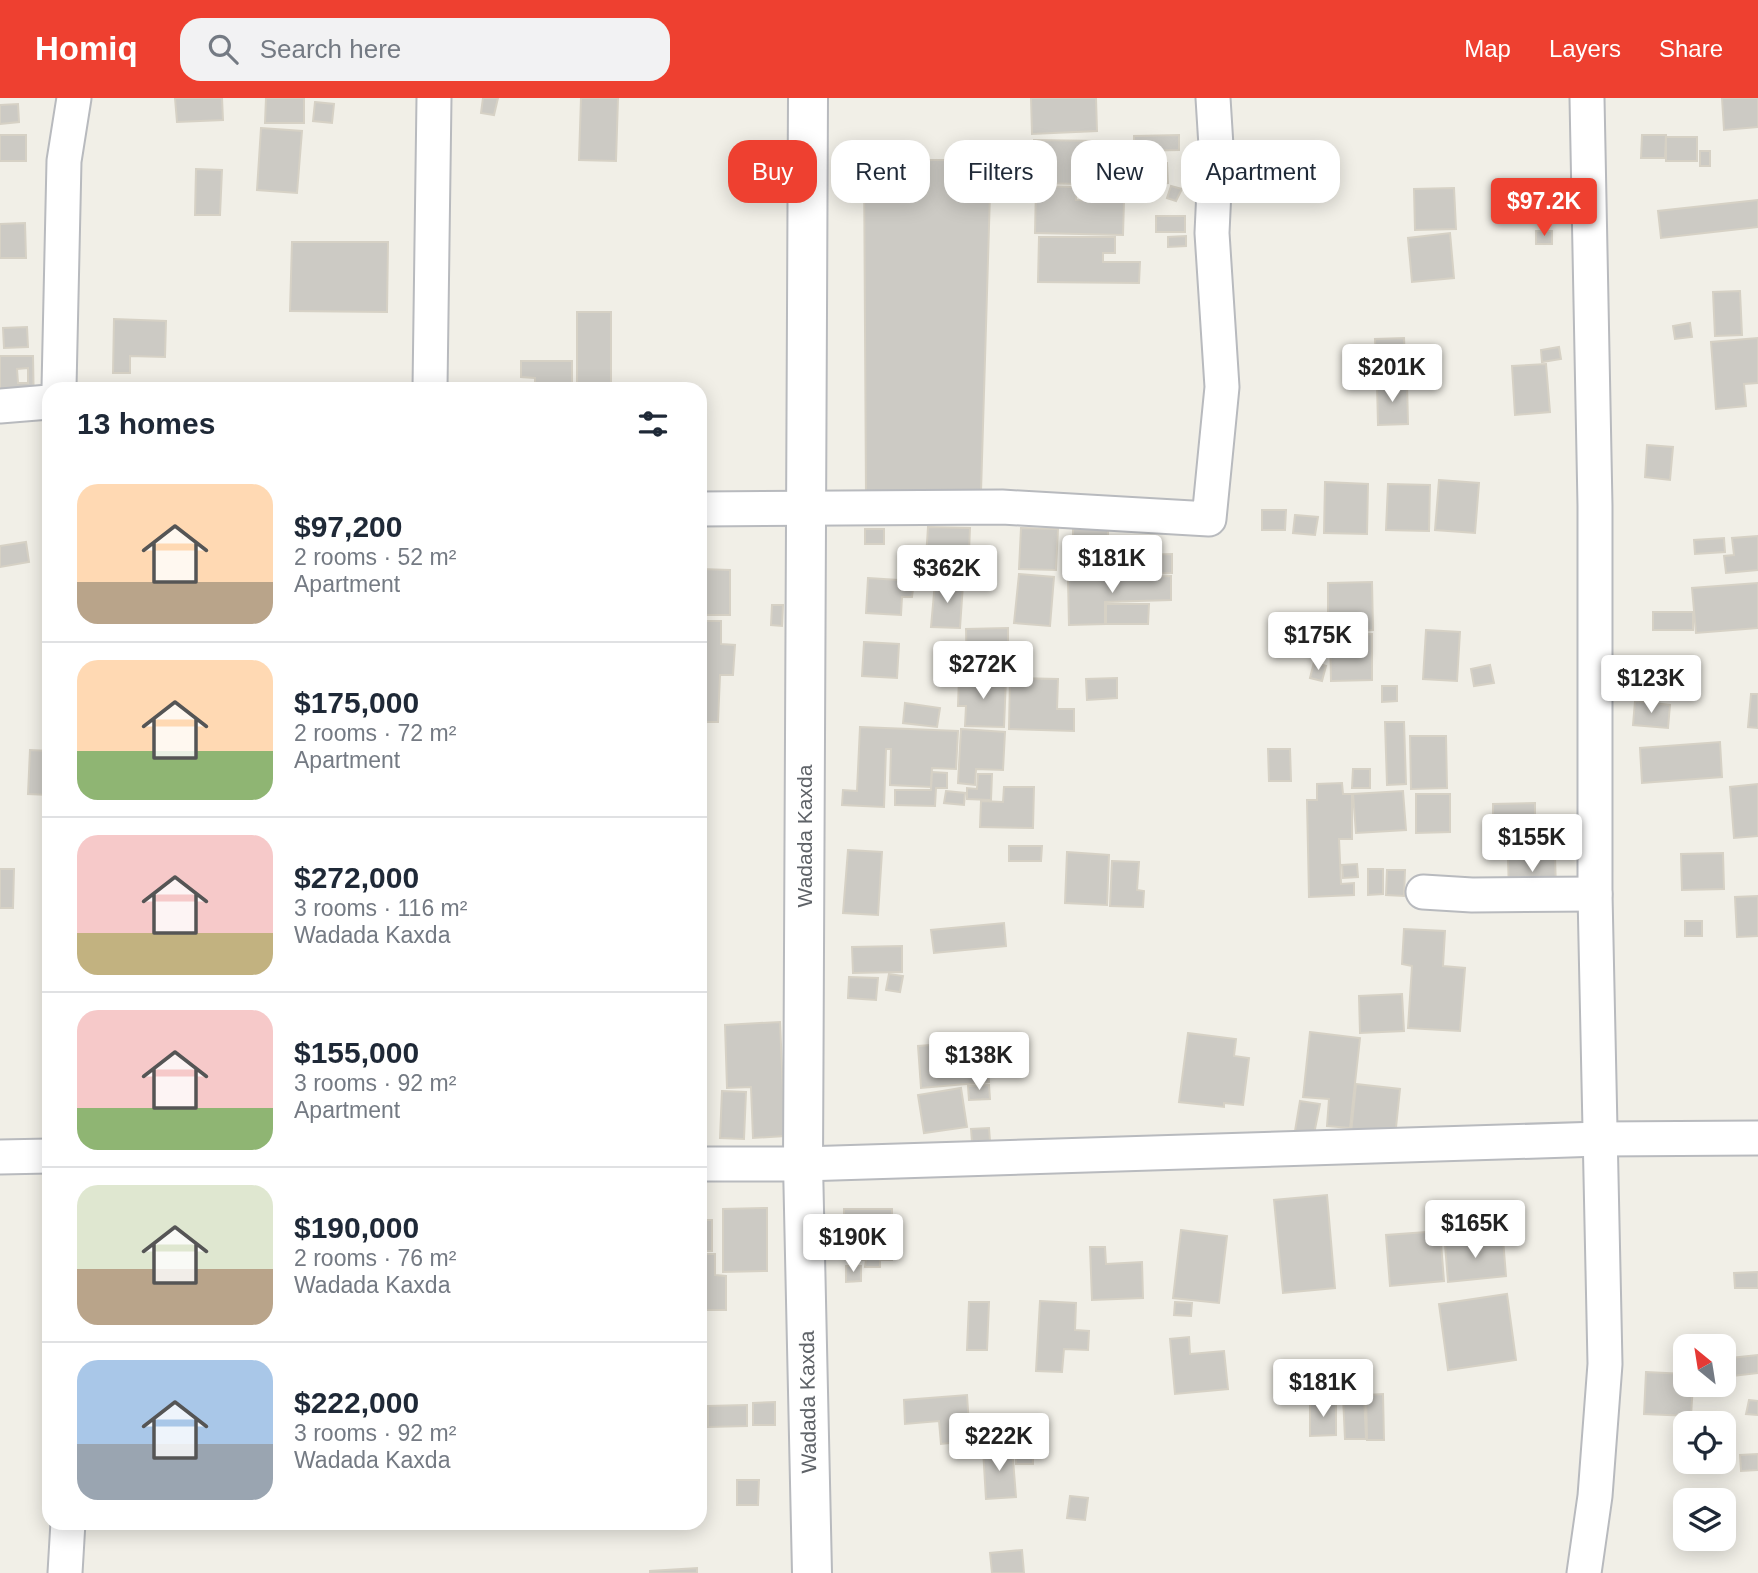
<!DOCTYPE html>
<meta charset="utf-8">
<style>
:root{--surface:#fff;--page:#f2f2f3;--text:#1f2937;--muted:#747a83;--line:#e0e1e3;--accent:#ee4030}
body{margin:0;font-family:Helvetica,sans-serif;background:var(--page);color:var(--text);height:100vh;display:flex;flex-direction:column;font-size:26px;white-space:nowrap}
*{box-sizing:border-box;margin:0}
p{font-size:23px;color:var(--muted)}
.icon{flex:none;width:38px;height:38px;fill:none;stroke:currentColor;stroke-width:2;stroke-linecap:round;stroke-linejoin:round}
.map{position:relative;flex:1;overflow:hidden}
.sheet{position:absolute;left:42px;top:284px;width:665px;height:1148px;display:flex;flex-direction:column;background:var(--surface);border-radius:21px;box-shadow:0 4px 18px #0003}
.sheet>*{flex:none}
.guide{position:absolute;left:728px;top:42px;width:665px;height:63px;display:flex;gap:14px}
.needle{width:46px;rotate:330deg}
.buttons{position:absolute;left:1673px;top:1236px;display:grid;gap:14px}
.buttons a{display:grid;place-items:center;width:63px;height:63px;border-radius:14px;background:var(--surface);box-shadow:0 4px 18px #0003;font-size:35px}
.price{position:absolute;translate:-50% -60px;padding:0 16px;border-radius:7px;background:#fff;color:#222;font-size:23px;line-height:46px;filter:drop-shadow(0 2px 4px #0008)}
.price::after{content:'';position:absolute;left:50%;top:42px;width:21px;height:16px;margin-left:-10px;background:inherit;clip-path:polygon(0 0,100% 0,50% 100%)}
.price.selected{background:var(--accent);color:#fff}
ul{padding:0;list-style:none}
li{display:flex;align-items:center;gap:21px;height:175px;padding:0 35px}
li+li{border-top:2px solid var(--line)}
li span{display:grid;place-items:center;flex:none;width:196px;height:140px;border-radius:21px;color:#555}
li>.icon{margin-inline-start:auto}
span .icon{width:84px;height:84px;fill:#fffc;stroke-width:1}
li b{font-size:30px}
h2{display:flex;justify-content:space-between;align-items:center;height:84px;padding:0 35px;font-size:30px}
.tag{padding:0 24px;border-radius:21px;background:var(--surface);box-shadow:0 4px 18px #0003;font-size:24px;line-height:63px}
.tag.selected{background:var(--accent);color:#fff}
header{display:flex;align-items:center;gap:42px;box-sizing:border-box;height:98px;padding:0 35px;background:var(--accent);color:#fff}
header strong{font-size:33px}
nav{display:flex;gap:38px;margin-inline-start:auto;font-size:24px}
.search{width:490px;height:63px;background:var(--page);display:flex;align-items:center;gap:18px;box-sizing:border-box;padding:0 24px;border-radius:21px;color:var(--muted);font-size:26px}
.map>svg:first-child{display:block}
</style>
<header>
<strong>Homiq</strong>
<div class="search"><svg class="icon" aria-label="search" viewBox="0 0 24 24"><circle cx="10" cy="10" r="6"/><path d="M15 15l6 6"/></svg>Search here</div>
<nav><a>Map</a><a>Layers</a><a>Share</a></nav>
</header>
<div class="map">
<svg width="1758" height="1475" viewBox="0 0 1758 1475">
<rect width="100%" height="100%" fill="#f1efe7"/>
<g fill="#cccac4" stroke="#d6d1c5" stroke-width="2" fill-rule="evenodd">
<path d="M175,0H222L223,22L177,24Z"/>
<path d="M266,0H304V25H265Z"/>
<path d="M483,0H498L494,17L481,15Z"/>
<path d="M581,0H618L616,63L579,62Z"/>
<path d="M1031,0H1096L1097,33L1032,36Z"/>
<path d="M1722,0H1758V29L1724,32Z"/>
<path d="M315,4L334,6L332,25L313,23Z"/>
<path d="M18,6L19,24L0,26V7Z"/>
<path d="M261,30L302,33L297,95L257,92Z"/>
<rect x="0" y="37" width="26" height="26"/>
<path d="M1179,37V52L1134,53V38Z"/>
<path d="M1642,37H1666L1665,60H1641Z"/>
<rect x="1666" y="39" width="31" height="24"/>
<path d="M1034,42L1102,43L1101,62L1123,63L1122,87L1033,85Z"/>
<rect x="1700" y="53" width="10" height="15"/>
<path d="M864,62H991L981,394L866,398Z"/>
<path d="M1167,65L1168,85L1135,87L1133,68Z"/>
<path d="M196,71L222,72L220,117H195Z"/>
<path d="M1036,88L1077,89L1076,102L1124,103L1123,137L1035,135Z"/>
<path d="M1171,88L1182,91L1176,103L1167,100Z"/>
<path d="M1454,90L1456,131L1415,132L1414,91Z"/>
<path d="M1758,102V129L1661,140L1658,113Z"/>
<path d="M1547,107L1549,121L1535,123L1533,108Z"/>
<rect x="1156" y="118" width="29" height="16"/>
<path d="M25,125L26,160H0V126Z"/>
<rect x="1536" y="133" width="16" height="13"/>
<path d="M1450,135L1454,180L1412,184L1408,140Z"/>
<path d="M1186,138V148L1168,149V139Z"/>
<path d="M1039,139H1115V155H1103V164H1140L1139,185L1038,184Z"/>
<path d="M292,144H388L387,214L290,213Z"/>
<path d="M1740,193L1742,237L1715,238L1713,194Z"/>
<rect x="577" y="214" width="34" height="76"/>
<path d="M114,221L166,223L165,259L130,258V275H113Z"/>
<path d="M1690,225L1692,239L1675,241L1673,228Z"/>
<path d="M27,229L28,249L4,250L3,230Z"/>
<path d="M1404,240L1406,280L1377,282L1375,241Z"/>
<path d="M1758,240V285L1744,286L1746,308L1716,311L1711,244Z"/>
<path d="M1559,249L1561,261L1542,264L1541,252Z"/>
<path d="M0,258H33L34,313L0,314ZM28,270V285H18L17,271Z"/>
<path d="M521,263H572V290H535V280L521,279Z"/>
<path d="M1546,266L1550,314L1515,317L1512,268Z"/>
<path d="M1407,284L1408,326L1378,327L1377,285Z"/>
<path d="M1647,347L1673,349L1670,382L1645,379Z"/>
<path d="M1439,382L1479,385L1475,435L1435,432Z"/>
<path d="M1325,384L1368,386L1367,436L1324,435Z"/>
<path d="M1388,386L1430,387L1429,433L1386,432Z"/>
<path d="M1262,412H1286L1285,432H1262Z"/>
<path d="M1295,417L1318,419L1315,437L1293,435Z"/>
<path d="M928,429L970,430L968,478L925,476Z"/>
<path d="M1021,430L1058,431L1056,472L1019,471Z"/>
<rect x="865" y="431" width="19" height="15"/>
<path d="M1073,431H1108V458L1172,456V475L1073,478Z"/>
<path d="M1758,438V472L1726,475L1724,458L1734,457L1732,440Z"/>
<path d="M1724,440L1725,454L1695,456L1694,442Z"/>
<path d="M26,444L29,464L0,469V448Z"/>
<path d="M700,471L730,472V517H700Z"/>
<path d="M1019,476L1054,479L1050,528L1014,525Z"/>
<path d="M1171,478V502L1105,504V526L1069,527L1068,481Z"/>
<path d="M868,480L914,483L912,499H902L901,517L866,515Z"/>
<path d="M935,484L963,486L960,530L931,529Z"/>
<path d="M1372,484L1373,532L1328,533V485Z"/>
<path d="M1758,485V530L1696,535L1692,490Z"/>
<path d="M1106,506H1149L1148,526H1106Z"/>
<path d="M772,507H783L782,528L771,527Z"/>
<rect x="1653" y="514" width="40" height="18"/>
<path d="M1306,515H1327L1326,538H1305Z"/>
<path d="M700,523H721V546L735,547L733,577H720L718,624H700Z"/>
<path d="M1008,530V575L967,576L966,531Z"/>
<path d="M1426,532L1460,534L1457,583L1423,581Z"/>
<path d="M1372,536V582L1331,583L1330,537Z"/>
<path d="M864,544L899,546L897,580L862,578Z"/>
<path d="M1314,564L1326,568L1322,583L1310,580Z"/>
<path d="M1490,567L1494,585L1474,588L1471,571Z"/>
<path d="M959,579L1006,580L1004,629L965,628L966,608H958Z"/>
<path d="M1010,580L1058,581L1057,611H1074V633L1009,631Z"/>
<path d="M1117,580V600L1087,602L1086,581Z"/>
<path d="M1382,588H1397V603L1382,604Z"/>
<path d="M1751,596H1758V630L1748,629Z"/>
<path d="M1635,603L1670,607L1668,630L1633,627Z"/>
<path d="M905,605L940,610L937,629L903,625Z"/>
<path d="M1385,624H1404L1406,686L1387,687Z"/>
<path d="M860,629L958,633L956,671L932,670L931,689L890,687L891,651H886L884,709L842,707L843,692L857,693Z"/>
<path d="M961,631L1005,634L1003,672L976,671L975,687L958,685Z"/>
<path d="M1410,638H1446L1447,690L1411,691Z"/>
<path d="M1720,644L1722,679L1642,685L1640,650Z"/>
<path d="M1268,651H1290L1291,683H1269Z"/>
<path d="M30,652L49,653V697L28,696Z"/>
<path d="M1353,671H1370V690H1352Z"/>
<path d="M932,674L947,675V690H936L935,708L895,707V692H931Z"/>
<path d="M978,676H992L991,702L967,701V690L977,691Z"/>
<path d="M1342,685L1343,696H1352V741H1339L1341,786L1354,785V797L1309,799L1307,702H1317V686Z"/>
<path d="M1758,686V738L1734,740L1730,689Z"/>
<path d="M1004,689H1034L1033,730L980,729L981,703L1003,704Z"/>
<path d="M946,693L965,695L964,707L944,705Z"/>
<path d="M1403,693L1406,732L1356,735L1353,696Z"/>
<path d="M1416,696H1450V734L1416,735Z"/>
<path d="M1535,705V721L1556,720V742L1493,743V706Z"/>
<path d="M1009,748H1042L1041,763H1009Z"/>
<path d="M848,752L882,754L878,817L843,815Z"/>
<path d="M1067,754L1109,757L1107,807L1065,805Z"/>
<path d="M1723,755L1724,791L1682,792L1681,756Z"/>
<path d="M1555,758L1556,792L1509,794L1508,760Z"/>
<path d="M1112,763L1139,764L1137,792L1144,793L1143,809L1110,808Z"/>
<path d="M1357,766L1358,779L1343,780L1342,767Z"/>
<path d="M0,771H14L13,810H0Z"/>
<path d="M1368,771H1383V796L1368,797Z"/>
<path d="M1387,772H1405L1404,798L1386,797Z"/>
<path d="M1758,798V838L1737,839L1735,799Z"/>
<rect x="1685" y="823" width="17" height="15"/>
<path d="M1004,825L1006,848L934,855L931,832Z"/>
<path d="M1404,831L1445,833L1443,868L1465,870L1460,933L1408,930L1412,868L1402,866Z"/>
<path d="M902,848V874L853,875L852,849Z"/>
<path d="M889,876L903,878L900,894L886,892Z"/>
<path d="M849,879L878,880L876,902L848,900Z"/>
<path d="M1402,896L1404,933L1360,935L1359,898Z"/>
<path d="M780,924L785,1038L753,1040L751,989L727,990L725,927Z"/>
<path d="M1310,934L1360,940L1350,1030L1327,1028L1329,1001L1303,999Z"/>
<path d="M1188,935L1236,941L1234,958L1249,960L1243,1007L1224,1005V1009L1179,1004Z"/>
<path d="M986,943L989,984L921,990L918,948Z"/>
<path d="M1356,986L1400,991L1395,1039L1351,1035Z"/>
<path d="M989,987L990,1001L969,1002L968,988Z"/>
<path d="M961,990L967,1029L924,1035L918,997Z"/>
<path d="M722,993L746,994L744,1041L720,1040Z"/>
<path d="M1300,1003L1320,1006L1314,1036L1295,1033Z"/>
<path d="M989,1030L990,1043L972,1044L971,1031Z"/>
<path d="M1327,1097L1335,1190L1283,1195L1274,1102Z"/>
<path d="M767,1110V1173L723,1174V1111Z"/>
<path d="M700,1111H704V1122H712V1153H700Z"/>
<path d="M844,1111H892V1162H880V1169H865L866,1162L844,1161Z"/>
<path d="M1181,1132L1227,1138L1219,1205L1173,1200Z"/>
<path d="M1440,1133L1444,1183L1390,1188L1386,1137Z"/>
<path d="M1503,1141L1506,1178L1448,1184L1445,1146Z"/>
<path d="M1090,1149H1105L1106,1166L1142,1164L1143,1200L1092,1202Z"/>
<path d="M700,1156H715V1177L726,1178V1212H700Z"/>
<path d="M846,1168H861V1183L846,1184Z"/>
<path d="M1758,1174V1190H1735L1734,1175Z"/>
<path d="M1507,1196L1516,1262L1448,1272L1439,1206Z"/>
<path d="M1040,1203L1076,1205L1075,1232L1089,1233L1088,1252L1064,1251L1062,1274L1036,1273Z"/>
<path d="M969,1204H989L987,1252H967Z"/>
<path d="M1175,1204L1192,1205L1191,1218L1174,1217Z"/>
<path d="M1189,1239L1190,1256L1224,1253L1228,1291L1175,1296L1170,1241Z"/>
<path d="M1758,1257V1275L1733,1278L1731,1260Z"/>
<path d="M1646,1274L1685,1276V1286H1693L1691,1318L1644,1316Z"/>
<path d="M1364,1296L1366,1341H1345L1343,1298Z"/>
<path d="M1383,1296L1384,1342H1367L1366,1297Z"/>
<path d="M967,1297L970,1343L941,1346L939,1323L905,1326L904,1302Z"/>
<path d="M1749,1302L1758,1303V1317L1746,1316Z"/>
<path d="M775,1304V1327H753V1305Z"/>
<path d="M1310,1304H1336V1337L1310,1338Z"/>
<path d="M747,1307V1328L708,1329V1308Z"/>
<rect x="1016" y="1343" width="17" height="23"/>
<path d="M1012,1349L1016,1399L986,1401L983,1351Z"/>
<path d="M1758,1356V1372L1741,1373L1740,1357Z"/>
<path d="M737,1382H759L758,1407H737Z"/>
<path d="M1070,1398L1088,1400L1085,1422L1067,1420Z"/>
<path d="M1022,1452L1024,1475H992L990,1455Z"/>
<path d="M697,1470V1475H650V1473Z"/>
</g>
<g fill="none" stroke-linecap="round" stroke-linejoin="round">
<defs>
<g id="minor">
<path d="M59,290L64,63L74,0"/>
<path d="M430,290L434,0"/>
<path d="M0,308L49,304"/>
<path d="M700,411L1002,409L1209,421L1222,289L1212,135L1216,48L1213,0"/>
<path d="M1423,794L1472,797L1595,796"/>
<path d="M0,1059L49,1058"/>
<path d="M700,1066H803L1600,1041L1758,1040"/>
<path d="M65,1475L68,1424"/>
<path d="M1584,1475L1595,1398L1605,1266L1595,796V408L1587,0"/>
</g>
<path id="tertiary" d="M808,0L803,1066L812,1475"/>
</defs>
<use href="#minor" stroke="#b8babe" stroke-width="37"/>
<use href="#tertiary" stroke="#b8babe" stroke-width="42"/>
<use href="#minor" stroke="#fff" stroke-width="33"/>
<use href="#tertiary" stroke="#fff" stroke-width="38"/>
</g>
<g text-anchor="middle" stroke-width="7" stroke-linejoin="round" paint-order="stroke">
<g font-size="21" fill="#5f6368" stroke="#fff">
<text transform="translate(805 738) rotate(-90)" y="7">Wadada Kaxda</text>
<text transform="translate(808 1304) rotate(-91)" y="7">Wadada Kaxda</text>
</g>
</g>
</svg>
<div class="buttons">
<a><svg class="needle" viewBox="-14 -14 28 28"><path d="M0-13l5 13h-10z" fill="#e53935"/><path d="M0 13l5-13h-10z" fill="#747a83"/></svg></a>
<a><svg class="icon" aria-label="locate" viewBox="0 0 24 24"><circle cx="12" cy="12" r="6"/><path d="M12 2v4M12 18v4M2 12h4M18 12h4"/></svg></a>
<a><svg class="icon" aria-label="layers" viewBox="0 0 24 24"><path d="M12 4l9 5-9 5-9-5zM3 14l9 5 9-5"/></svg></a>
</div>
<b class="price selected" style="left:1544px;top:140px">$97.2K</b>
<b class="price" style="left:1392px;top:306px">$201K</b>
<b class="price" style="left:1112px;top:497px">$181K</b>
<b class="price" style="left:947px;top:507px">$362K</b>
<b class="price" style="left:1318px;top:574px">$175K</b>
<b class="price" style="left:983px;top:603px">$272K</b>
<b class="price" style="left:1651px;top:617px">$123K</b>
<b class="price" style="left:1532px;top:776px">$155K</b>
<b class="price" style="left:979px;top:994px">$138K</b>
<b class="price" style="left:1475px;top:1162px">$165K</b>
<b class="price" style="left:853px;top:1176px">$190K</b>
<b class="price" style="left:1323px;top:1321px">$181K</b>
<b class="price" style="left:999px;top:1375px">$222K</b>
<div class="guide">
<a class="tag selected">Buy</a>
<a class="tag">Rent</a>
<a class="tag">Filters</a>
<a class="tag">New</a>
<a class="tag">Apartment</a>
</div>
<section class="sheet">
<h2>13 homes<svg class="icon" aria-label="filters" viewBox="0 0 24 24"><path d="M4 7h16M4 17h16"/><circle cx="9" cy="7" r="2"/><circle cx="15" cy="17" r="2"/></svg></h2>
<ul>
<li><span style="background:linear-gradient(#ffd9b3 70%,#b9a48a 0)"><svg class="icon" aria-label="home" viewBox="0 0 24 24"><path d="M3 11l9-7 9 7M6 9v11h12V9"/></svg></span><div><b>$97,200</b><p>2 rooms · 52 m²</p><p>Apartment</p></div></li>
<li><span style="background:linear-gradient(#ffd9b3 65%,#8fb573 0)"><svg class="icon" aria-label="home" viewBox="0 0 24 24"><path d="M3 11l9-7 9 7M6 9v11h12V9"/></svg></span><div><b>$175,000</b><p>2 rooms · 72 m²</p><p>Apartment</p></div></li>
<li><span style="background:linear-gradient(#f6c9c9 70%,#c2b280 0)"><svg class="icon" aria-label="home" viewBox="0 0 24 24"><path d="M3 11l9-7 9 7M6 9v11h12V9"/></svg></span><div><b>$272,000</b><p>3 rooms · 116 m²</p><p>Wadada Kaxda</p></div></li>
<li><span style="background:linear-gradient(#f6c9c9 70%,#8fb573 0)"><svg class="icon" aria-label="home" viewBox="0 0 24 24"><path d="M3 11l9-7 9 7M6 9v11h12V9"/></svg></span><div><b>$155,000</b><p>3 rooms · 92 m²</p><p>Apartment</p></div></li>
<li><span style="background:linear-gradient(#dfe7d0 60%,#b9a48a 0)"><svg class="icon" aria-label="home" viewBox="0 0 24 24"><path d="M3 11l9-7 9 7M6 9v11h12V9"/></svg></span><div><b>$190,000</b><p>2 rooms · 76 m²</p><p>Wadada Kaxda</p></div></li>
<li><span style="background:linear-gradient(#a9c7e8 60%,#9aa5b1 0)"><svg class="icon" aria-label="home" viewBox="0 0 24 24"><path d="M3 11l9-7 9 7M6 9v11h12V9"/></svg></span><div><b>$222,000</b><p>3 rooms · 92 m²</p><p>Wadada Kaxda</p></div></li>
</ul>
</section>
</div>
